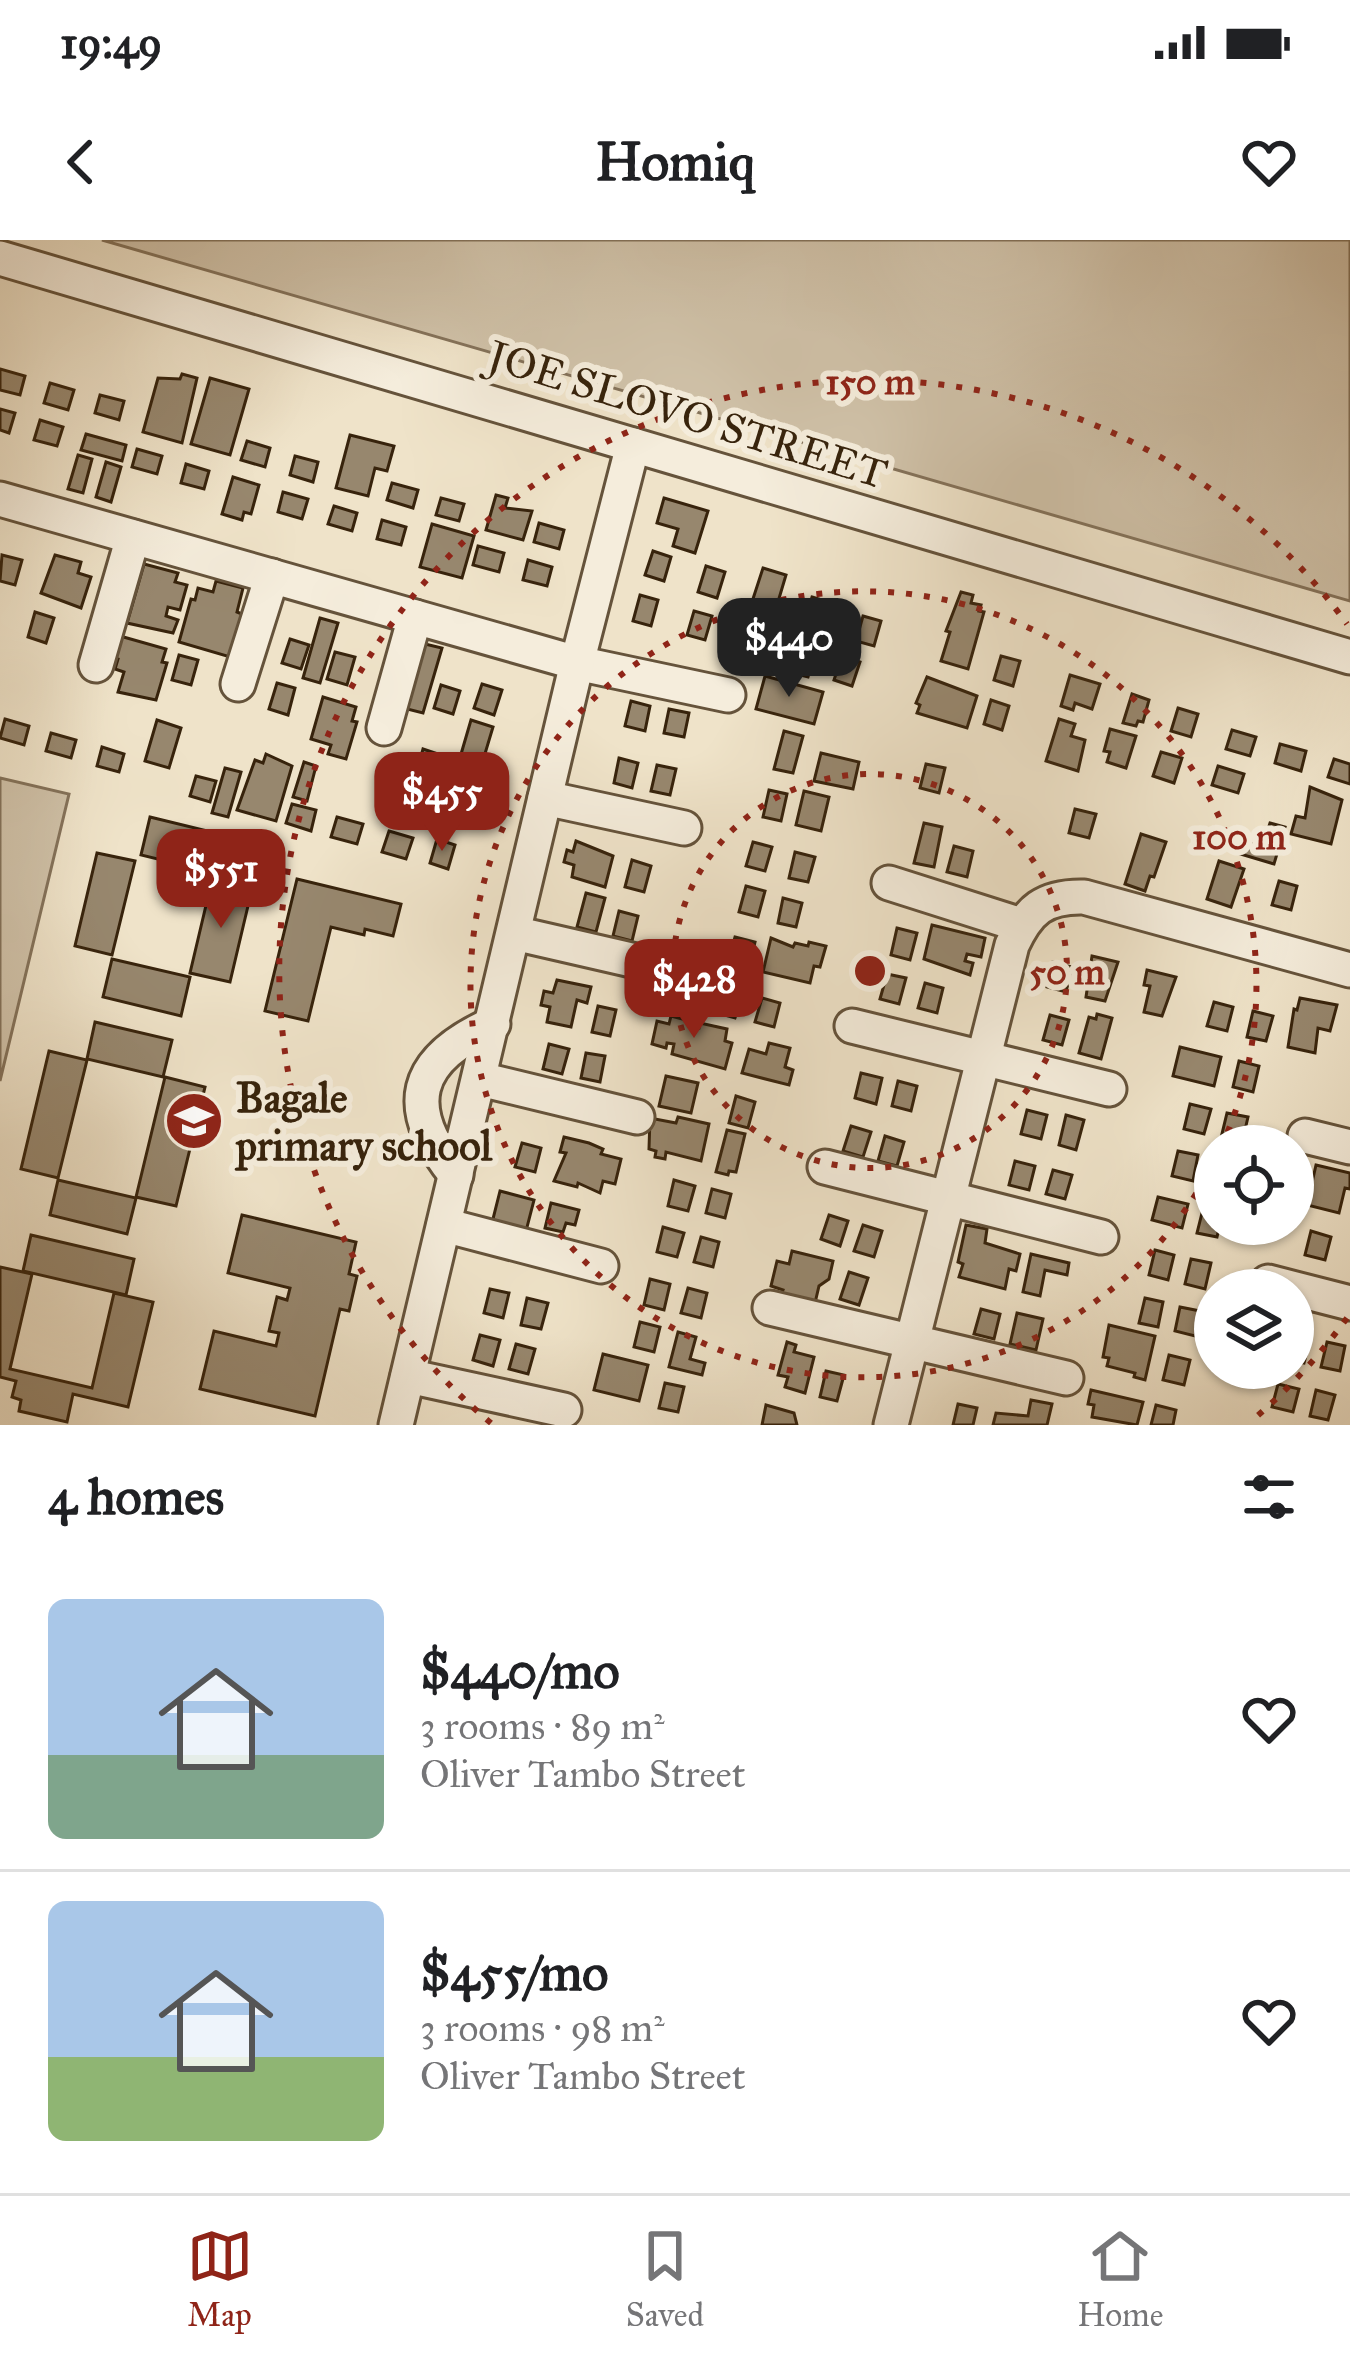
<!DOCTYPE html>
<meta charset="utf-8">
<style>
:root{--surface:#fff;--page:#f2f2f2;--text:#202124;--muted:#757577;--line:#e0e0e0;--accent:#8f2418}
body{margin:0;font-family:"IM FELL Great Primer",serif;background:var(--page);color:var(--text);height:100vh;display:flex;flex-direction:column;font-size:45px;white-space:nowrap}
*{box-sizing:border-box;margin:0}
p{font-size:39px;color:var(--muted)}
.icon{flex:none;width:66px;height:66px;fill:none;stroke:currentColor;stroke-width:2;stroke-linecap:round;stroke-linejoin:round}
.map{position:relative;height:1185px;overflow:hidden}
.sheet{display:flex;flex-direction:column;background:var(--surface);flex:1}
.sheet>*{flex:none}
.tools{position:absolute;left:1194px;top:885px;display:grid;gap:24px}
.tools a{display:grid;place-items:center;width:120px;height:120px;border-radius:50%;background:var(--surface);box-shadow:0 3px 9px #0004;font-size:60px}
.price{position:absolute;translate:-50% -102px;padding:0 27px;border-radius:24px;background:var(--accent);color:#fff;font-size:39px;line-height:78px;filter:drop-shadow(0 3px 6px #0008)}
.price::after{content:'';position:absolute;left:50%;top:72px;width:36px;height:27px;margin-left:-18px;background:inherit;clip-path:polygon(0 0,100% 0,50% 100%)}
.price.selected{background:#222;color:#fff}
ul{padding:0;list-style:none}
li{display:flex;align-items:center;gap:36px;height:300px;padding:0 48px}
li+li{border-top:3px solid var(--line)}
li span{display:grid;place-items:center;flex:none;width:336px;height:240px;border-radius:18px;color:#555}
li>.icon{margin-inline-start:auto}
span .icon{width:144px;height:144px;fill:#fffc;stroke-width:1}
li b{font-size:51px}
h2{display:flex;justify-content:space-between;align-items:center;height:144px;padding:0 48px;font-size:51px}
.status{display:flex;justify-content:space-between;align-items:center;height:84px;padding:0 60px;background:var(--surface);direction:ltr}
.status svg{height:33px;fill:currentColor}
header{display:flex;justify-content:space-between;align-items:center;height:156px;padding:0 48px;background:var(--surface);font-size:54px;font-weight:700}
.tabs{display:flex;justify-content:space-around;align-items:center;height:168px;border-top:3px solid var(--line);background:var(--surface);font-size:33px;color:var(--muted)}
.tabs a{display:grid;justify-items:center;gap:6px}
.tabs .selected{color:var(--accent)}
.map>svg:first-child{display:block}
</style>
<div class="status"><b>19:49</b><svg viewBox="0 0 49 12"><path d="M0 12V9h3v3zM5 12V6h3v6zM10 12V3h3v9zM15 12V0h3v12zM26 1h20v11H26zM47 4h2v5h-2z"/></svg></div>
<header><svg class="icon" aria-label="back" viewBox="0 0 24 24"><path d="M15 5l-7 7 7 7"/></svg>Homiq<svg class="icon" aria-label="heart" viewBox="0 0 24 24"><path d="M12 20l-8-8c-3-5 5-10 8-4 3-6 11-1 8 4z"/></svg></header>
<div class="map">
<svg width="1350" height="1185" viewBox="0 0 1350 1185">
<rect width="100%" height="100%" fill="#efe3c9"/>
<filter id="stains"><feTurbulence type="fractalNoise" baseFrequency=".00167" numOctaves="4"/><feColorMatrix values="0 0 0 0 .2 0 0 0 0 .09 0 0 0 0 .02 0 0 0 .5 -.17"/></filter>
<radialGradient id="worn" r=".72"><stop offset=".6" stop-color="#630" stop-opacity="0"/><stop offset="1" stop-color="#630" stop-opacity=".3"/></radialGradient>
<g fill="#d0c2a9" stroke="#84725a" stroke-width="3">
<path d="M102,0H1350V361Z"/>
<path d="M0,538L69,554L0,841Z"/>
</g>
<g fill="#97876e" stroke="#37230c" stroke-width="3">
<path d="M0,129L25,136L20,155L0,150Z"/>
<path d="M182,134L197,138L182,203L143,192L158,138L180,139Z"/>
<path d="M210,138L249,149L230,215L191,204Z"/>
<path d="M50,143L74,150L68,170L44,163Z"/>
<path d="M100,155L124,161L119,180L95,173Z"/>
<path d="M0,169L15,173L9,193L0,190Z"/>
<path d="M40,180L63,187L57,206L34,200Z"/>
<path d="M86,194L126,205L122,221L81,210Z"/>
<path d="M350,195L394,206L387,231L375,228L368,256L336,248Z"/>
<path d="M247,201L270,208L265,227L241,220Z"/>
<path d="M137,209L162,216L157,234L132,227Z"/>
<path d="M78,215L92,219L83,253L68,249Z"/>
<path d="M295,216L318,222L313,242L290,235Z"/>
<path d="M106,222L121,227L111,262L96,257Z"/>
<path d="M186,224L209,231L204,249L181,243Z"/>
<path d="M233,237L259,245L251,274L244,272L242,280L222,274Z"/>
<path d="M392,243L418,250L413,268L387,260Z"/>
<path d="M283,252L308,259L302,279L278,272Z"/>
<path d="M496,255L508,258L505,268L532,271L523,300L486,290Z"/>
<path d="M441,258L464,264L459,281L436,275Z"/>
<path d="M664,258L708,271L695,313L673,306L678,289L657,283Z"/>
<path d="M334,266L357,273L352,291L328,284Z"/>
<path d="M382,280L406,287L401,305L377,299Z"/>
<path d="M539,283L564,290L559,309L534,302Z"/>
<path d="M432,284L474,296L462,338L420,327Z"/>
<path d="M478,306L504,313L499,332L473,325Z"/>
<path d="M653,311L671,317L664,341L645,335Z"/>
<path d="M2,315L22,320L15,345L0,341Z"/>
<path d="M55,315L81,322L78,333L91,337L81,368L41,353Z"/>
<path d="M528,320L552,327L547,346L523,340Z"/>
<path d="M144,324L178,333L175,342L187,345L180,370L168,367L166,376L178,380L173,393L127,383Z"/>
<path d="M706,326L725,332L717,358L698,352Z"/>
<path d="M763,328L786,335L775,372L751,365Z"/>
<path d="M216,341L243,348L237,372L242,374L230,417L179,402L191,359L195,360L198,348L213,352Z"/>
<path d="M961,352L973,355L971,363L981,365L979,371L984,372L968,429L941,421L950,392L946,391Z"/>
<path d="M640,355L658,360L651,386L633,381Z"/>
<path d="M812,357L832,363L824,390L804,384Z"/>
<path d="M694,371L712,376L705,400L687,395Z"/>
<path d="M35,372L54,378L46,403L28,397Z"/>
<path d="M863,376L881,381L874,406L856,401Z"/>
<path d="M320,378L338,383L320,443L303,438Z"/>
<path d="M756,384L818,401L808,437L745,421Z"/>
<path d="M120,396L166,409L162,422L167,423L156,460L118,452L124,432L115,429L118,419L114,418Z"/>
<path d="M290,399L309,405L301,429L282,423Z"/>
<path d="M425,404L442,408L423,473L407,469Z"/>
<path d="M335,412L355,417L347,445L327,439Z"/>
<path d="M179,415L198,420L191,445L172,440Z"/>
<path d="M842,416L860,422L852,446L834,440Z"/>
<path d="M1001,416L1020,421L1013,446L994,440Z"/>
<path d="M1070,435L1100,444L1092,469L1075,463L1073,470L1061,466Z"/>
<path d="M765,436L823,452L814,484L756,469Z"/>
<path d="M927,437L977,456L967,488L917,473L920,465L916,463Z"/>
<path d="M277,443L295,448L288,475L269,469Z"/>
<path d="M482,444L502,450L494,475L474,468Z"/>
<path d="M441,445L460,451L453,474L434,468Z"/>
<path d="M1132,454L1149,460L1143,482L1138,481L1136,486L1123,483Z"/>
<path d="M323,457L356,467L352,481L357,482L346,519L328,514L331,505L311,499Z"/>
<path d="M991,460L1009,466L1002,490L984,484Z"/>
<path d="M631,461L650,466L645,491L625,486Z"/>
<path d="M1178,468L1198,474L1191,497L1171,491Z"/>
<path d="M669,469L689,473L684,497L664,493Z"/>
<path d="M5,479L29,486L24,505L0,498Z"/>
<path d="M1059,479L1075,484L1071,496L1085,500L1078,531L1046,521Z"/>
<path d="M157,480L181,488L169,528L145,521Z"/>
<path d="M471,480L493,487L481,527L459,521Z"/>
<path d="M1110,489L1136,496L1126,528L1107,522L1110,512L1104,511Z"/>
<path d="M1232,490L1256,497L1250,516L1226,509Z"/>
<path d="M784,491L803,496L793,533L774,529Z"/>
<path d="M51,493L76,500L71,518L46,511Z"/>
<path d="M1280,504L1306,511L1301,531L1275,523Z"/>
<path d="M102,507L124,514L119,532L97,526Z"/>
<path d="M423,509L441,515L434,539L416,534Z"/>
<path d="M1161,512L1182,518L1174,543L1153,536Z"/>
<path d="M821,513L859,522L853,549L814,541Z"/>
<path d="M266,514L292,526L276,581L237,570L255,520L263,523Z"/>
<path d="M619,518L638,523L632,548L614,543Z"/>
<path d="M1334,519L1350,524V544L1328,537Z"/>
<path d="M304,522L316,526L307,561L293,557Z"/>
<path d="M926,524L945,528L939,553L920,548Z"/>
<path d="M657,525L676,529L670,555L651,551Z"/>
<path d="M1218,526L1244,534L1238,553L1212,545Z"/>
<path d="M225,528L241,532L228,577L212,573Z"/>
<path d="M196,536L216,541L210,562L190,556Z"/>
<path d="M1310,547L1342,560L1331,604L1291,594L1296,576L1305,578Z"/>
<path d="M452,550L472,556L465,580L445,574Z"/>
<path d="M769,550L787,554L781,581L763,577Z"/>
<path d="M804,551L829,557L821,591L796,585Z"/>
<path d="M292,564L316,570L311,591L286,583Z"/>
<path d="M1075,569L1096,574L1089,598L1069,593Z"/>
<path d="M150,577L220,594L211,632L141,615Z"/>
<path d="M337,577L363,584L357,604L331,597Z"/>
<path d="M924,583L942,587L934,627L914,623Z"/>
<path d="M1270,583L1285,587L1274,624L1237,613L1241,600L1262,607Z"/>
<path d="M389,591L413,598L406,619L382,612Z"/>
<path d="M1141,594L1166,602L1154,637L1150,636L1145,651L1125,644Z"/>
<path d="M437,599L455,605L448,629L430,623Z"/>
<path d="M576,601L613,616L605,647L572,637L574,625L564,622L567,610L573,612Z"/>
<path d="M753,602L772,607L765,631L746,626Z"/>
<path d="M954,606L973,611L967,637L947,632Z"/>
<path d="M795,612L815,617L808,642L789,638Z"/>
<path d="M97,613L135,621L112,715L75,706Z"/>
<path d="M632,620L651,626L644,652L625,647Z"/>
<path d="M1219,621L1244,629L1231,667L1207,659Z"/>
<path d="M297,639L401,664L393,696L365,689L364,695L331,687L308,781L265,771Z"/>
<path d="M212,640L252,649L230,742L190,733Z"/>
<path d="M1279,641L1297,646L1291,670L1272,665Z"/>
<path d="M746,646L765,651L758,677L739,672Z"/>
<path d="M586,653L605,658L596,692L577,687Z"/>
<path d="M783,658L802,663L796,687L778,683Z"/>
<path d="M619,671L638,676L632,701L613,696Z"/>
<path d="M932,685L985,698L981,717L967,714L965,721L973,723L970,735L924,719Z"/>
<path d="M897,688L917,693L910,720L891,715Z"/>
<path d="M735,697L755,702L749,727L728,722Z"/>
<path d="M771,698L793,707L795,703L808,706L809,702L826,706L820,727L814,726L810,743L763,732Z"/>
<path d="M1092,716L1118,722L1105,761L1086,757Z"/>
<path d="M112,719L190,737L181,776L103,757Z"/>
<path d="M1053,722L1072,727L1066,752L1047,747Z"/>
<path d="M1147,730L1176,737L1162,776L1144,772L1150,746L1144,745Z"/>
<path d="M887,734L906,738L899,764L880,759Z"/>
<path d="M557,740L591,747L587,763L577,760L571,787L547,782L550,767L541,765L544,751L553,753Z"/>
<path d="M925,743L943,748L937,773L918,768Z"/>
<path d="M714,744L743,752L735,778L707,770Z"/>
<path d="M762,758L780,763L774,787L755,782Z"/>
<path d="M1300,758L1337,765L1330,791L1318,788L1315,813L1288,807L1294,769L1297,770Z"/>
<path d="M1214,762L1233,767L1227,791L1207,786Z"/>
<path d="M598,766L616,770L610,796L592,792Z"/>
<path d="M1253,771L1273,776L1266,801L1247,797Z"/>
<path d="M1097,774L1112,778L1101,819L1079,813L1089,777L1096,779Z"/>
<path d="M1050,775L1069,780L1062,805L1043,800Z"/>
<path d="M671,776L690,781L689,786L699,788L700,783L727,789L725,801L732,803L725,829L672,814L674,804L667,803L666,808L652,804L657,781L669,784Z"/>
<path d="M95,782L172,800L163,837L87,819Z"/>
<path d="M769,803L790,808L785,827L793,830L789,845L742,833L749,809L766,814Z"/>
<path d="M549,804L569,809L562,834L543,829Z"/>
<path d="M1180,807L1221,817L1214,846L1173,836Z"/>
<path d="M49,811L87,820L58,938L21,929Z"/>
<path d="M586,813L605,816L600,842L581,838Z"/>
<path d="M1239,821L1259,826L1253,852L1233,847Z"/>
<path d="M861,833L882,838L876,864L855,858Z"/>
<path d="M666,836L698,843L691,873L659,866Z"/>
<path d="M165,837L205,847L176,966L136,957Z"/>
<path d="M898,841L917,846L911,871L892,866Z"/>
<path d="M736,856L755,862L748,888L729,883Z"/>
<path d="M1190,864L1211,869L1204,894L1184,889Z"/>
<path d="M1027,870L1047,875L1041,899L1021,894Z"/>
<path d="M1227,873L1248,877L1242,903L1221,898Z"/>
<path d="M1066,875L1084,880L1076,910L1059,905Z"/>
<path d="M678,877L709,884L701,921L666,912L665,919L655,917L656,911L649,909L650,878L676,883Z"/>
<path d="M851,886L871,892L863,917L843,911Z"/>
<path d="M727,890L745,894L736,932L729,931L728,935L716,932Z"/>
<path d="M885,896L904,902L897,926L878,921Z"/>
<path d="M564,897L589,903L603,909L601,914L621,919L615,944L603,941L600,953L578,943L577,947L554,941L566,913L560,912Z"/>
<path d="M522,903L541,908L535,932L515,927Z"/>
<path d="M1178,911L1198,915L1193,941L1172,936Z"/>
<path d="M1015,921L1035,926L1029,950L1009,945Z"/>
<path d="M1316,925L1350,933V949L1345,948L1339,973L1307,965Z"/>
<path d="M1053,930L1072,935L1065,959L1046,954Z"/>
<path d="M58,940L136,958L127,994L50,975Z"/>
<path d="M674,940L695,946L688,971L668,966Z"/>
<path d="M712,949L731,954L725,978L706,973Z"/>
<path d="M500,951L534,960L526,991L492,983Z"/>
<path d="M1158,957L1188,964L1182,988L1152,980Z"/>
<path d="M551,963L579,970L575,985L566,983L563,992L545,988Z"/>
<path d="M1204,965L1215,968V984H1220L1217,997L1197,993Z"/>
<path d="M242,975L356,1002L349,1034L357,1036L349,1071L340,1069L315,1176L200,1149L214,1091L276,1106L279,1093L269,1091L277,1057L287,1060L290,1048L228,1033Z"/>
<path d="M829,975L848,981L840,1006L821,999Z"/>
<path d="M863,985L882,991L874,1017L854,1011Z"/>
<path d="M966,985L987,989L985,1003L1020,1014L1016,1031L1009,1029L1005,1049L959,1037L963,1024L958,1022Z"/>
<path d="M663,987L684,993L677,1017L657,1012Z"/>
<path d="M1311,991L1331,997L1325,1020L1305,1015Z"/>
<path d="M31,995L134,1019L126,1055L23,1031Z"/>
<path d="M701,997L719,1002L713,1027L694,1022Z"/>
<path d="M1155,1010L1174,1015L1168,1040L1149,1035Z"/>
<path d="M792,1011L833,1021L829,1039L819,1046L815,1063L781,1055L783,1050L771,1046L777,1021L789,1024Z"/>
<path d="M1031,1014L1069,1023L1067,1035L1045,1030L1040,1056L1023,1052Z"/>
<path d="M1191,1019L1211,1023L1205,1049L1185,1044Z"/>
<path d="M0,1027L32,1034L10,1129L92,1148L114,1053L153,1062L128,1167L73,1154L67,1182L19,1171L21,1160L12,1157L16,1141L0,1137Z"/>
<path d="M849,1032L868,1038L859,1065L840,1059Z"/>
<path d="M650,1039L670,1044L664,1070L644,1065Z"/>
<path d="M688,1048L707,1053L701,1078L681,1073Z"/>
<path d="M490,1049L509,1053L503,1078L484,1073Z"/>
<path d="M527,1058L548,1063L541,1089L521,1085Z"/>
<path d="M1145,1058L1163,1062L1158,1087L1139,1083Z"/>
<path d="M1180,1067L1200,1071L1195,1096L1175,1091Z"/>
<path d="M981,1069L1000,1074L994,1099L974,1094Z"/>
<path d="M1017,1073L1043,1079L1036,1110L1010,1104Z"/>
<path d="M640,1082L660,1087L654,1112L634,1107Z"/>
<path d="M1109,1085L1155,1096L1145,1140L1134,1137L1135,1133L1107,1126L1109,1118L1103,1117Z"/>
<path d="M678,1092L696,1097L690,1119L705,1123L702,1135L669,1127Z"/>
<path d="M1293,1093L1311,1097L1304,1123L1293,1121Z"/>
<path d="M480,1095L500,1100L493,1126L473,1120Z"/>
<path d="M787,1102L796,1105L794,1112L814,1117L805,1153L785,1147L788,1137L778,1135Z"/>
<path d="M1327,1102L1345,1106L1340,1131L1321,1127Z"/>
<path d="M516,1104L535,1109L528,1134L509,1129Z"/>
<path d="M603,1114L648,1125L639,1161L594,1150Z"/>
<path d="M1169,1115L1190,1120L1184,1145L1163,1140Z"/>
<path d="M826,1131L844,1135L837,1161L820,1157Z"/>
<path d="M665,1143L684,1147L678,1172L659,1168Z"/>
<path d="M1278,1144L1299,1149L1293,1172L1272,1167Z"/>
<path d="M1091,1150L1143,1162L1137,1185L1092,1177L1094,1165L1088,1164Z"/>
<path d="M1316,1150L1335,1155L1328,1180L1310,1176Z"/>
<path d="M1031,1160L1052,1164L1047,1185H993L996,1173L1028,1176Z"/>
<path d="M958,1164L977,1168L973,1185H953Z"/>
<path d="M766,1165L794,1173L797,1185H762Z"/>
<path d="M1156,1165L1176,1170L1173,1185H1151Z"/>
</g>
<g fill="none" stroke-linecap="round" stroke-linejoin="round">
<defs>
<g id="minor">
<path d="M0,18L1350,417"/>
<path d="M0,259L577,423L728,455"/>
<path d="M96,425L133,297"/>
<path d="M238,444L272,336"/>
<path d="M384,488L415,377"/>
<path d="M545,558L684,588"/>
<path d="M889,643L1021,685"/>
<path d="M514,693L662,727"/>
<path d="M852,786L1109,849"/>
<path d="M480,839L637,877"/>
<path d="M1305,896L1350,907"/>
<path d="M825,927L1101,997"/>
<path d="M456,935C401,868 412,820 493,784"/>
<path d="M444,985L601,1026"/>
<path d="M1268,1042L1350,1063"/>
<path d="M770,1068L1066,1138"/>
<path d="M408,1136L564,1170"/>
<path d="M396,1185L577,423L633,205"/>
<path d="M891,1185L1012,705C1028,670 1044,656 1084,657L1350,730"/>
</g>
</defs>
<use href="#minor" stroke="#65533b" stroke-width="39"/>
<use href="#minor" stroke="#f5eddc" stroke-width="33"/>
</g>
<g fill="none" stroke="#8f2418" stroke-width="6" stroke-dasharray="6 12">
<circle cx="870" cy="731" r="197"/>
<path d="M1214 922A393 393 0 1 1 1223 903"/>
<path d="M1347 1078A590 590 0 0 1 1249 1183M491 1183A590 590 0 1 1 1347 384"/>
</g>
<defs>
<symbol id="school-disc" viewBox="-11 -11 22 22"><circle r="9.5" fill="#8f2418" stroke="#f5eddc"/><path d="M0-5L7-2L0 1L-7-2ZM-4 1L0 2.5L4 1V4Q0 6-4 4Z" fill="#fff"/></symbol>
</defs>
<g fill-rule="evenodd">
<use href="#school-disc" x="161" y="848" width="66" height="66"/>
</g>
<g text-anchor="middle" stroke-width="12" stroke-linejoin="round" paint-order="stroke">
<g font-size="42" fill="#37230c" stroke="#f5eddc">
<text transform="translate(688 174) rotate(17)" y="15">JOE SLOVO STREET</text>
</g>
<g font-size="42" font-weight="bold" fill="#37230c" stroke="#f5eddc" text-anchor="start">
<text x="236" y="872">Bagale<tspan x="236" dy="48">primary school</tspan></text>
</g>
</g>
<circle cx="870" cy="731" r="18" fill="#8f2418" stroke="#f5eddc" stroke-width="6"/>
<g font-size="36" text-anchor="middle" font-weight="bold" fill="#8f2418" stroke="#f5eddc" stroke-width="12" stroke-linejoin="round" paint-order="stroke">
<text x="870" y="154">150 m</text>
<text x="1239" y="609">100 m</text>
<text x="1067" y="744">50 m</text>
</g>
<rect width="100%" height="100%" filter="url(#stains)"/>
<rect width="100%" height="100%" fill="url(#worn)"/>
</svg>
<div class="tools">
<a><svg class="icon" aria-label="locate" viewBox="0 0 24 24"><circle cx="12" cy="12" r="6"/><path d="M12 2v4M12 18v4M2 12h4M18 12h4"/></svg></a>
<a><svg class="icon" aria-label="layers" viewBox="0 0 24 24"><path d="M12 4l9 5-9 5-9-5zM3 14l9 5 9-5"/></svg></a>
</div>
<b class="price selected" style="left:789px;top:460px">$440</b>
<b class="price" style="left:442px;top:614px">$455</b>
<b class="price" style="left:221px;top:691px">$551</b>
<b class="price" style="left:694px;top:801px">$428</b>
</div>
<section class="sheet">
<h2>4 homes<svg class="icon" aria-label="filters" viewBox="0 0 24 24"><path d="M4 7h16M4 17h16"/><circle cx="9" cy="7" r="2"/><circle cx="15" cy="17" r="2"/></svg></h2>
<ul>
<li><span style="background:linear-gradient(#a9c7e8 65%,#7fa58c 0)"><svg class="icon" aria-label="home" viewBox="0 0 24 24"><path d="M3 11l9-7 9 7M6 9v11h12V9"/></svg></span><div><b>$440/mo</b><p>3 rooms · 89 m²</p><p>Oliver Tambo Street</p></div><svg class="icon" aria-label="heart" viewBox="0 0 24 24"><path d="M12 20l-8-8c-3-5 5-10 8-4 3-6 11-1 8 4z"/></svg></li>
<li><span style="background:linear-gradient(#a9c7e8 65%,#8fb573 0)"><svg class="icon" aria-label="home" viewBox="0 0 24 24"><path d="M3 11l9-7 9 7M6 9v11h12V9"/></svg></span><div><b>$455/mo</b><p>3 rooms · 98 m²</p><p>Oliver Tambo Street</p></div><svg class="icon" aria-label="heart" viewBox="0 0 24 24"><path d="M12 20l-8-8c-3-5 5-10 8-4 3-6 11-1 8 4z"/></svg></li>
</ul>
</section>
<nav class="tabs">
<a class="selected"><svg class="icon" aria-label="map" viewBox="0 0 24 24"><path d="M3 6l6-2 6 2 6-2v14l-6 2-6-2-6 2zM9 4v14M15 6v14"/></svg>Map</a>
<a><svg class="icon" aria-label="saved" viewBox="0 0 24 24"><path d="M7 4h10v16l-5-4-5 4z"/></svg>Saved</a>
<a><svg class="icon" aria-label="home" viewBox="0 0 24 24"><path d="M3 11l9-7 9 7M6 9v11h12V9"/></svg>Home</a>
</nav>
